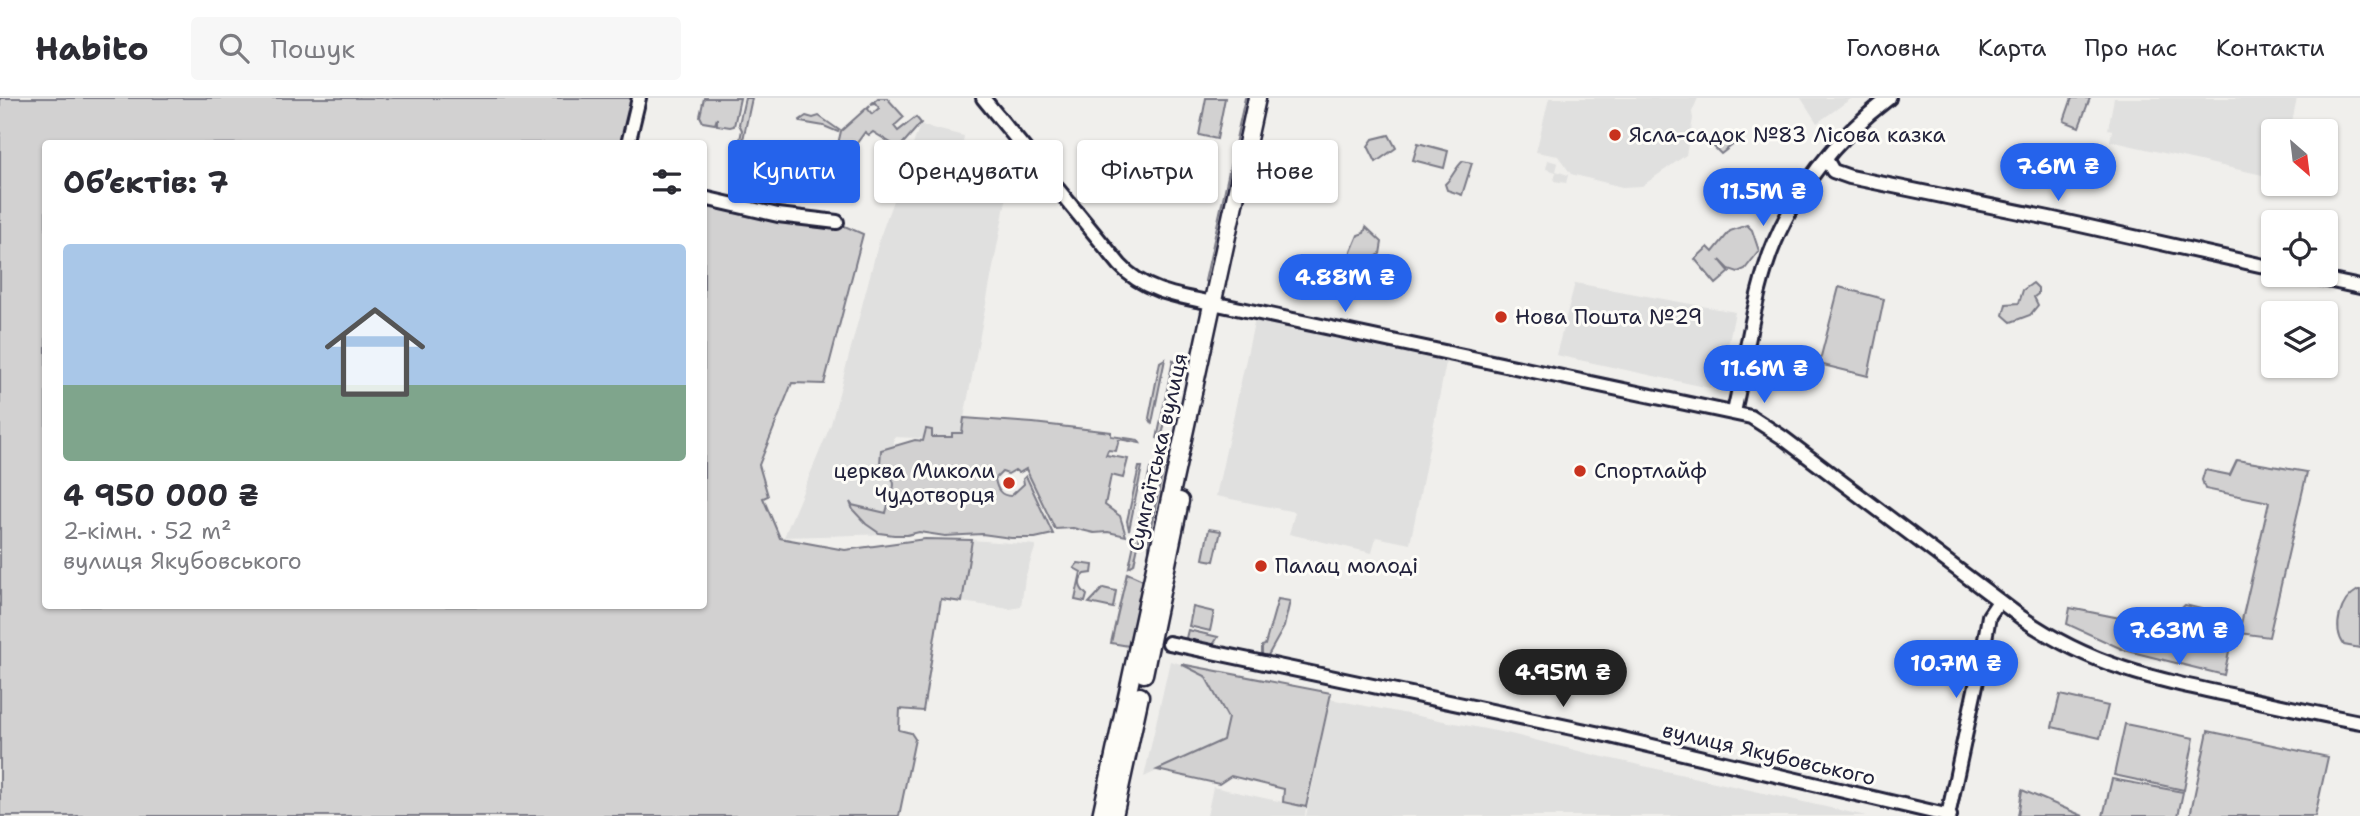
<!DOCTYPE html>
<html lang="uk">
<meta charset="utf-8">
<style>
:root{--surface:#fff;--page:#f7f7f7;--text:#2b2b33;--muted:#7c7c81;--line:#e1e1e2;--accent:#2563eb}
body{margin:0;font-family:"Shantell Sans",sans-serif;background:var(--page);color:var(--text);height:100vh;display:flex;flex-direction:column;font-size:26px;white-space:nowrap}
*{box-sizing:border-box;margin:0}
p{font-size:23px;color:var(--muted)}
.icon{flex:none;width:38px;height:38px;fill:none;stroke:currentColor;stroke-width:2;stroke-linecap:round;stroke-linejoin:round}
.map{position:relative;flex:1;overflow:hidden}
.panel{position:absolute;left:42px;top:42px;width:665px;height:469px;display:flex;flex-direction:column;background:var(--surface);border-radius:7px;box-shadow:0 2px 5px #0004}
.panel>*{flex:none}
.hud{position:absolute;left:728px;top:42px;width:665px;height:63px;display:flex;gap:14px}
.needle{width:46px;rotate:152deg}
.tools{position:absolute;left:2261px;top:21px;display:grid;gap:14px}
.tools a{display:grid;place-items:center;width:77px;height:77px;border-radius:7px;background:var(--surface);box-shadow:0 2px 5px #0004;font-size:35px}
.price{position:absolute;translate:-50% -60px;padding:0 16px;border-radius:24px;background:var(--accent);color:#fff;font-size:23px;line-height:46px;filter:drop-shadow(0 2px 4px #0008)}
.price::after{content:'';position:absolute;left:50%;top:42px;width:21px;height:16px;margin-left:-10px;background:inherit;clip-path:polygon(0 0,100% 0,50% 100%)}
.price.on{background:#222;color:#fff}
ul{padding:0;list-style:none}
li{display:grid;align-content:center;gap:14px;height:371px;padding:0 21px}
li span{display:grid;place-items:center;height:217px;border-radius:7px;color:#555}
li>.icon{margin-inline-start:auto}
span .icon{width:126px;height:126px;fill:#fffc;stroke-width:1}
li b{font-size:30px}
h2{display:flex;justify-content:space-between;align-items:center;height:84px;padding:0 21px;font-size:30px}
.pill{padding:0 24px;border-radius:7px;background:var(--surface);box-shadow:0 2px 5px #0004;font-size:24px;line-height:63px}
.pill.on{background:var(--accent);color:#fff}
header{display:flex;align-items:center;gap:42px;box-sizing:border-box;height:98px;padding:0 35px;background:var(--surface);border-bottom:2px solid var(--line)}
header strong{font-size:33px}
nav{display:flex;gap:38px;margin-inline-start:auto;font-size:24px}
.search{width:490px;height:63px;background:var(--page);display:flex;align-items:center;gap:18px;box-sizing:border-box;padding:0 24px;border-radius:7px;color:var(--muted);font-size:26px}
.map>svg:first-child{display:block}
</style>
<header>
<strong>Habito</strong>
<div class="search"><svg class="icon" aria-label="search" viewBox="0 0 24 24"><circle cx="10" cy="10" r="6"/><path d="M15 15l6 6"/></svg>Пошук</div>
<nav><a>Головна</a><a>Карта</a><a>Про нас</a><a>Контакти</a></nav>
</header>
<div class="map">
<svg width="2360" height="718" viewBox="0 0 2360 718">
<rect width="100%" height="100%" fill="#f0efec"/>
<filter id="ink" filterUnits="userSpaceOnUse"><feTurbulence type="fractalNoise" baseFrequency=".0143" numOctaves="2"/><feDisplacementMap in="SourceGraphic" scale="14" xChannelSelector="R" yChannelSelector="G"/><feConvolveMatrix kernelMatrix="1 2 1 2 8 2 1 2 1" color-interpolation-filters="sRGB"/></filter>
<g filter="url(#ink)">
<g fill="#e0e0df">
<path d="M1549,0H1698L1692,14L1693,21L1686,57L1642,88L1622,89L1571,76L1558,58L1536,54Z"/>
<path d="M1801,0H1852L1817,25Z"/>
<path d="M2114,0H2297L2290,33H2273V53L2267,78L2110,43L2112,32L2108,31Z"/>
<path d="M920,27L964,38L961,54L1007,65L1004,85L1007,97L964,320L962,342L894,339L892,436L784,439L831,326L880,139Z"/>
<path d="M1548,62L1558,65L1556,73L1568,77L1566,85L1554,83L1556,74L1546,71Z"/>
<path d="M1575,185L1735,214L1719,292L1556,257Z"/>
<path d="M1255,220L1447,260L1410,446L1376,439L1372,455L1289,436L1295,414L1216,398Z"/>
<path d="M972,442L1036,447L1025,480L1021,509L1010,511L962,504Z"/>
<path d="M1170,563L1181,566L1205,578L1228,620L1223,642L1144,679Z"/>
<path d="M1330,601L1511,636L1599,658L1866,718H1306Z"/>
<path d="M1213,689L1306,709L1305,718H1207Z"/>
</g>
<g fill="#d2d1d1" stroke="#7a7a86" stroke-width="2">
<path d="M0,0H639L628,45L46,46V508H704V100L840,126L863,136L824,286L792,285L759,367L768,398L763,400L780,440L845,452L925,441L972,442L962,504L941,501L923,613L900,611L899,632L911,635L915,641L899,718H0Z"/>
<path d="M704,0H740L734,28L730,29L717,27V20L715,26L703,24L700,18Z"/>
<path d="M745,0H752L738,65H735L742,32L739,26Z"/>
<path d="M878,0H887L904,19L894,28L898,33L916,19L921,25L899,50L873,34L869,37L865,34L852,52L847,73L832,72L841,33L870,7L868,11L872,16L879,10L875,5L871,6Z"/>
<path d="M1206,0H1225L1217,41L1199,37Z"/>
<path d="M1245,0H1253L1213,185L1205,183Z"/>
<path d="M2072,0H2090L2079,29L2064,23Z"/>
<path d="M806,18L813,20L819,18L839,32L838,34L824,28L801,24L800,22Z"/>
<path d="M1389,37L1396,50L1376,64L1368,48L1373,41Z"/>
<path d="M1728,37L1735,45L1721,56L1714,49L1720,41Z"/>
<path d="M1418,45L1448,53L1444,70L1413,62Z"/>
<path d="M1463,63L1472,65L1462,97L1447,92L1445,86C1453,79 1455,70 1463,63Z"/>
<path d="M1747,127L1752,132L1759,153L1745,171L1738,174L1729,171L1720,162L1730,174L1716,186L1695,161L1708,149L1713,154L1730,133Z"/>
<path d="M1366,129L1382,144L1380,156L1372,161L1354,162L1350,156L1358,137L1364,135Z"/>
<path d="M2033,185L2038,190V196L2034,199L2038,207L2030,217L2011,224L2003,217L2006,206L2019,205L2023,192Z"/>
<path d="M1839,189L1884,201L1868,278L1819,266Z"/>
<path d="M1165,261L1152,325L1149,320L1160,264Z"/>
<path d="M1173,262L1177,266L1163,333L1157,341Z"/>
<path d="M964,320L1033,325L1111,334V338L1138,342L1140,345L1119,341L1116,353L1108,352L1106,357L1128,361L1123,380L1111,377L1105,407L1120,418L1126,438L1108,434L1094,435L1073,430L1055,431L1026,371L1019,375L1015,372L1008,376L1002,374L995,381C997,391 1000,398 1011,398L1024,386L1023,381L1026,378L1053,436L1035,440H1011L982,436L945,438L919,434L907,437H894L879,435L866,426L853,412L850,404L852,407L886,415C891,389 904,389 880,366L881,352L915,342L923,343L926,331L932,332V339H952V335H962Z"/>
<path d="M2237,362L2307,374L2269,539L2239,535L2269,404L2205,391L2202,382L2205,372L2230,377Z"/>
<path d="M1139,369H1142L1129,432L1127,423Z"/>
<path d="M1150,371L1154,372L1134,466L1129,469Z"/>
<path d="M1163,371L1167,372L1149,457V437Z"/>
<path d="M1209,431L1221,433L1214,463L1203,461Z"/>
<path d="M1078,465L1093,467L1092,475L1085,476C1077,483 1079,490 1087,497L1085,504L1075,502L1081,474L1074,470Z"/>
<path d="M1127,475L1143,482L1129,548L1111,545Z"/>
<path d="M1103,490L1116,493L1113,510L1089,505Z"/>
<path d="M2358,492H2360V550L2344,547C2332,530 2340,502 2358,492Z"/>
<path d="M1278,501L1290,503L1284,529L1266,561L1262,560V548L1265,547Z"/>
<path d="M2185,507L2233,519L2234,530L2224,577L2124,552L2067,526L2070,510L2130,522C2141,499 2165,530 2185,507Z"/>
<path d="M1193,509L1214,514L1210,533L1189,528Z"/>
<path d="M1188,532L1218,539L1211,550L1185,544Z"/>
<path d="M1181,566L1331,595L1306,709L1283,704L1284,691L1231,678L1219,686L1157,672L1223,642L1228,620L1205,578Z"/>
<path d="M2060,597L2108,608L2100,640L2052,629Z"/>
<path d="M2125,626L2194,640L2184,692L2114,677Z"/>
<path d="M2208,633L2328,659L2315,718H2190Z"/>
<path d="M2112,681L2183,694L2178,718H2103Z"/>
<path d="M2022,692L2083,718H2018Z"/>
</g>
<g fill="none" stroke-linecap="round" stroke-linejoin="round">
<defs>
<g id="minor">
<path d="M983,0L1120,167C1146,196 1186,199 1222,207L1751,319L1782,339L2022,520C2091,568 2154,581 2235,598C2277,607 2318,616 2360,624"/>
<path d="M628,46L639,0"/>
<path d="M1826,61L1833,73L1850,79L2049,120L2273,170"/>
<path d="M704,100L778,117L837,124"/>
<path d="M2304,177L2360,189"/>
<path d="M1734,314C1746,262 1752,207 1770,156C1793,94 1836,40 1889,0"/>
<path d="M1169,545L1610,638L1950,718"/>
<path d="M1948,718L1982,559L1989,518L1999,503"/>
</g>
<g id="major">
<path d="M1144,576L1180,403"/>
<path d="M1101,718L1257,0"/>
<path d="M1114,718L1140,598"/>
</g>
</defs>
<use href="#minor" stroke="#22223b" stroke-width="18"/>
<use href="#major" stroke="#22223b" stroke-width="21"/>
<use href="#minor" stroke="#fdfcf7" stroke-width="12"/>
<use href="#major" stroke="#fdfcf7" stroke-width="16"/>
</g>
</g>
<g fill="#c8321e" stroke="#fdfcf7" stroke-width="2.5">
<circle cx="1615" cy="37" r="7"/>
<circle cx="1501" cy="219" r="7"/>
<circle cx="1580" cy="373" r="7"/>
<circle cx="1009" cy="385" r="7"/>
<circle cx="1261" cy="468" r="7"/>
</g>
<g text-anchor="middle" stroke-width="6" stroke-linejoin="round" paint-order="stroke">
<g font-size="21" fill="#22223b" stroke="#fdfcf7" text-anchor="start">
<text x="1629" y="44">Ясла-садок №83 Лісова казка</text>
<text x="1515" y="226">Нова Пошта №29</text>
<text x="995" y="380" text-anchor="end">церква Миколи<tspan x="995" dy="24">Чудотворця</tspan></text>
<text x="1594" y="380">Спортлайф</text>
<text x="1275" y="475">Палац молоді</text>
</g>
<g font-size="21" fill="#22223b" stroke="#fdfcf7">
<text transform="translate(1158 354) rotate(-77)" y="7">Сумгаїтська вулиця</text>
<text transform="translate(1769 656) rotate(13)" y="7">вулиця Якубовського</text>
</g>
</g>
</svg>
<div class="tools">
<a><svg class="needle" viewBox="-14 -14 28 28"><path d="M0-13l5 13h-10z" fill="#e53935"/><path d="M0 13l5-13h-10z" fill="#7c7c81"/></svg></a>
<a><svg class="icon" aria-label="locate" viewBox="0 0 24 24"><circle cx="12" cy="12" r="6"/><path d="M12 2v4M12 18v4M2 12h4M18 12h4"/></svg></a>
<a><svg class="icon" aria-label="layers" viewBox="0 0 24 24"><path d="M12 4l9 5-9 5-9-5zM3 14l9 5 9-5"/></svg></a>
</div>
<b class="price" style="left:2058px;top:105px">7.6M ₴</b>
<b class="price" style="left:1763px;top:130px">11.5M ₴</b>
<b class="price" style="left:1345px;top:216px">4.88M ₴</b>
<b class="price" style="left:1764px;top:307px">11.6M ₴</b>
<b class="price" style="left:2179px;top:569px">7.63M ₴</b>
<b class="price" style="left:1956px;top:602px">10.7M ₴</b>
<b class="price on" style="left:1563px;top:611px">4.95M ₴</b>
<div class="hud">
<a class="pill on">Купити</a>
<a class="pill">Орендувати</a>
<a class="pill">Фільтри</a>
<a class="pill">Нове</a>
</div>
<section class="panel">
<h2>Об’єктів: 7<svg class="icon" aria-label="filters" viewBox="0 0 24 24"><path d="M4 7h16M4 17h16"/><circle cx="9" cy="7" r="2"/><circle cx="15" cy="17" r="2"/></svg></h2>
<ul>
<li><span style="background:linear-gradient(#a9c7e8 65%,#7fa58c 0)"><svg class="icon" aria-label="home" viewBox="0 0 24 24"><path d="M3 11l9-7 9 7M6 9v11h12V9"/></svg></span><div><b>4 950 000 ₴</b><p>2-кімн. · 52 m²</p><p>вулиця Якубовського</p></div></li>
</ul>
</section>
</div>
